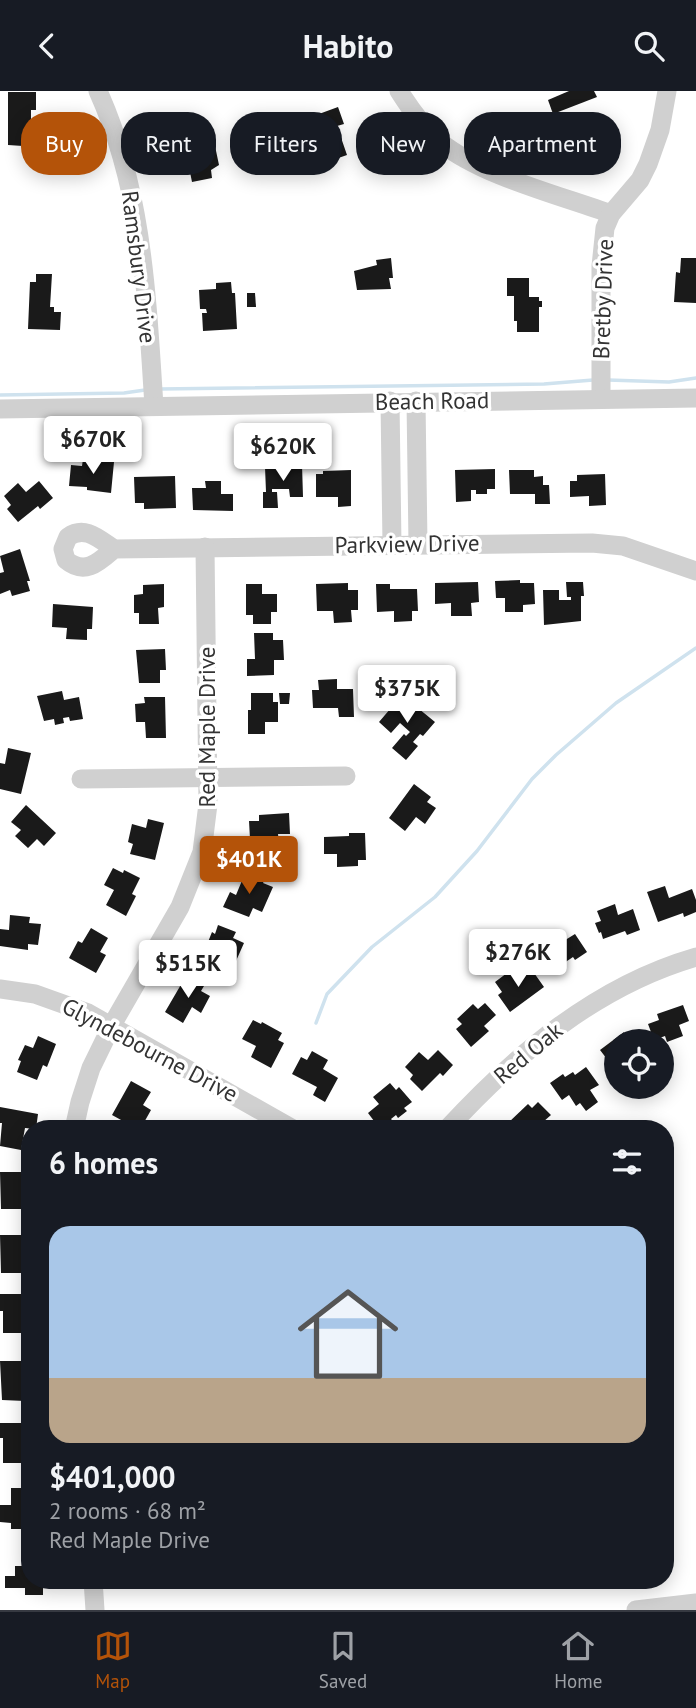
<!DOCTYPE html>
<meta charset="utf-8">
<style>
:root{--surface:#171b24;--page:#242831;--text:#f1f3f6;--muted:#9ea1a6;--line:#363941;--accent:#b45309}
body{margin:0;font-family:"PT Sans",sans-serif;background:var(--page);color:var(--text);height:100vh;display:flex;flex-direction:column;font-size:26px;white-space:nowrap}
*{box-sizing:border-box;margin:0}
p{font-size:23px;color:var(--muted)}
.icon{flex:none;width:38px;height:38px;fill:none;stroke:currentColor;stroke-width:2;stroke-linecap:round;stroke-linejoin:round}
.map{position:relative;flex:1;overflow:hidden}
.details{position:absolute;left:21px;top:1029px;width:653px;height:469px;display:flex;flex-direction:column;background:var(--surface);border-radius:28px;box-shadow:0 4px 18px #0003}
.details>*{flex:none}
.hud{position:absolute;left:21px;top:21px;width:654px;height:63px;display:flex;gap:14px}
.buttons{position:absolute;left:604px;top:938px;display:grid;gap:14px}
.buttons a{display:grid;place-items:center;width:70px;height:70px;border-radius:50%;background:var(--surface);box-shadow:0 4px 18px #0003;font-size:35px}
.price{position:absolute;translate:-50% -60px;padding:0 16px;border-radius:7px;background:#fff;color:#222;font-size:23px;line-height:46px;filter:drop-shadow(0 2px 4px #0008)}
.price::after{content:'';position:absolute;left:50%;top:42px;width:21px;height:16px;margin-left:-10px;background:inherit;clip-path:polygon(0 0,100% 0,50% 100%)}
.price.on{background:var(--accent);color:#fff}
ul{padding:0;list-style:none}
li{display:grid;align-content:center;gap:14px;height:371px;padding:0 28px}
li+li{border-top:2px solid var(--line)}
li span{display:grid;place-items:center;height:217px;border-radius:21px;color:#555}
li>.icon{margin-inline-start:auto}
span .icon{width:126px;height:126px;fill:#fffc;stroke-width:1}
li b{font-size:30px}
h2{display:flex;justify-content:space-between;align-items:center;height:84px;padding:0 28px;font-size:30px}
.chip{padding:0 24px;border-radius:28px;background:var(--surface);box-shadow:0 4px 18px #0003;font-size:24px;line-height:63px}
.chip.on{background:var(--accent);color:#fff}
header{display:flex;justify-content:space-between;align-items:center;height:91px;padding:0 28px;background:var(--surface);font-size:32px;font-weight:700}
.dock{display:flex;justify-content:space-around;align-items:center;height:98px;border-top:2px solid var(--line);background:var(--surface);font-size:19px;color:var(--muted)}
.dock a{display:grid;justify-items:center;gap:4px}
.dock .on{color:var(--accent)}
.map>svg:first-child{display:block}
</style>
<header><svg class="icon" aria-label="back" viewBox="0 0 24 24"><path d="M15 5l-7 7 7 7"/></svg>Habito<svg class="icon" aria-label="search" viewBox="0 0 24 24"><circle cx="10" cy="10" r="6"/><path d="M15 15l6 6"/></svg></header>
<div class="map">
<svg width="696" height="1519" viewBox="0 0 696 1519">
<rect width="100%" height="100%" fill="#fff"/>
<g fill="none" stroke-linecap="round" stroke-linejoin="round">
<g stroke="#cfe2ee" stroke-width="3.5">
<path d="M608,289L669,291L696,287"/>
<path d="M160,298L544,293L593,289"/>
<path d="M0,304L124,302L145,299"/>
<path d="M316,932L327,903L372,856L435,806L477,760L532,688L556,664L616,612L696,557"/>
</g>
</g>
<g fill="#1a1a1a">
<path d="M569,0H594L597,6L553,23L548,9Z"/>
<path d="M8,1H36V19H31V49H23V55L8,54Z"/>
<path d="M338,16L344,33L337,35L347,64L324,72L308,27Z"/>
<path d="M203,39L206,57L215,55L219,74L211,79L212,87L192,91L189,76L194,75L188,42Z"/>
<path d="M391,167L393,187H389L391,198L357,199L354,180L377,174L376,169Z"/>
<path d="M681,167H696V212L674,211L676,181L680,182Z"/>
<path d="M36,183H52L50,216H54V221H61L60,239L28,238L30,191H36Z"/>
<path d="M507,187H529V206H539V210H542V216H539V241H517V230H514V205H507Z"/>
<path d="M231,191L232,202H235L237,238L203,240L202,222H207L206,218H200L199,199L216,198V192Z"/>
<path d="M247,202H255L256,216H247Z"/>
<path d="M83,368L114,371L111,402L87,399V396L69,395L71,374L82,375Z"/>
<path d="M289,373H302L303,406H290L289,398H272V401H277L278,417H263V401H266L265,376L289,375Z"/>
<path d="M495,378V398H487V403H476V399H471V410L456,411L455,379Z"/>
<path d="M351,379V415L338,416V406H316V383H323V380Z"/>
<path d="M509,379H534V386L543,385V394H549L550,413H535V403H510Z"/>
<path d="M605,383L606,414L589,415V405L570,406V390H577V384Z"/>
<path d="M175,385L176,417L144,418V412H135L134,386Z"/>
<path d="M39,390L53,407L40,418L38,415L18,431L7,418L11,414L4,405L18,392L26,401Z"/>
<path d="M205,390H221V403H233V420L193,419L192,397H206Z"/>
<path d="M20,458L30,490H27L30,500L12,505L10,499L0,503V482L4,481L0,465Z"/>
<path d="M520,489V492H534L535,513L523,514V521H505V507H496L495,490Z"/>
<path d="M478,491L479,511L471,512L472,525H451V512L435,513V492Z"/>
<path d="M566,491H583L584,505H581V530L544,534L543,499H559V509H571V506H567Z"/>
<path d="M348,492V499H358V519H351L352,531L334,532L333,520H317L316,493Z"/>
<path d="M164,493V516L158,517L159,533H139V522H134V504L143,503V494Z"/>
<path d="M246,493H262V503H277V521H271V533H253V524H246Z"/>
<path d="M376,493H390V498H417L418,520H412V530L394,531V520L377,521Z"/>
<path d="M53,513L93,516L92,538H87V549L66,548L67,537L52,536Z"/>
<path d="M254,542H273V549H283L284,569H274V584L247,585V568H255Z"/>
<path d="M165,558L166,579H160V592H139L136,559Z"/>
<path d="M337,588V598H353L354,626H339L338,617H313L312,599H319L318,589Z"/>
<path d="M62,600L64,609L79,606L83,628L70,630L69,626L63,627L64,632L55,634L54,628L44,630L37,605Z"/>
<path d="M251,602H273V611H278V631H265V643H248V619H251Z"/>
<path d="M279,602H290L289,613H280Z"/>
<path d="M402,604L435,631L423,645L420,643L413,651L418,655L406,669L392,657L404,643L406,645L410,641L400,632L391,642L379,631Z"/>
<path d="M144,606H165L166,647H146L145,631H136L135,613L145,612Z"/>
<path d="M8,657L31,662L21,703L0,698V672L5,673Z"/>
<path d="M414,693L431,706L427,711L436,717L425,733L416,726L405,740L389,727Z"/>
<path d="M26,714L56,742L44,755L37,748L28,757L15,745L21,739L11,731Z"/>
<path d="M289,722L290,743H278L279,752L262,753V747L250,748L249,730H259V724Z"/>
<path d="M148,728L164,732L155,769L130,763L133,753L128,751L132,733L146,737Z"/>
<path d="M349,742H365L366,769H358V775L337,776V763H324V746L349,745Z"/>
<path d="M113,777L123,782L124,779L140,787L132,803L136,805L126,825L106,814L114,799L104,794Z"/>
<path d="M246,780L265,788L263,792L273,796L262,821L253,817L249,826L223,816L230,801L236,804Z"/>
<path d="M665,795L669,807L692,798L696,809V821L684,826L683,822L658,831L647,801Z"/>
<path d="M615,813L618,824L633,818L640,839L627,844L625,840L603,848L601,841L599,842L595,832L601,830L597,820Z"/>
<path d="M10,824L30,826L29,832L41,833L38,854L28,853V859L0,855V838L9,839Z"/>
<path d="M218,834L236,841L233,847L244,852L236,870L226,865L220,880L200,872L211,852L208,851L212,841L215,843Z"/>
<path d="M91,837L108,847L100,861L106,864L96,882L69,867L78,850L82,852Z"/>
<path d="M556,843L562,851L575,843L587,861L575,869L573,866L552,880L542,864L547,860L542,852Z"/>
<path d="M511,879L519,889L532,879L544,896L510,921L498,904L502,901L495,891Z"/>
<path d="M186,885L204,895L201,900L210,905L201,922L192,916L183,932L165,921Z"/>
<path d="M485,912L496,924L484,935L489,940L471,956L456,938L462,933L457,928L473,913L478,918Z"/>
<path d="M683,914L689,930L679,934L683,945L667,951L665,945L654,949L648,933L659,929L657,923Z"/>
<path d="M253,929L261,933L262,931L282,942L278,949L284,952L271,977L251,966L256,955L242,948Z"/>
<path d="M635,939L643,950H616V967L610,972L600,959L624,941L627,945Z"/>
<path d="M38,945L56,953L47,976L43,974L37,989L17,981L21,970L18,969L25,954L33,957Z"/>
<path d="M438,959L453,974L443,985L440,982L422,1000L410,988L413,984L405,976L419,961L428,969Z"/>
<path d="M312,960L328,969L323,978L338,987L325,1011L313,1004L317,996L292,983L301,966L307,969Z"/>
<path d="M586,976L599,994L590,999L598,1011L586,1020L580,1012L576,1015L569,1004L562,1009L550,992L563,983L565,986L573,981L575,984Z"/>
<path d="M131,990L151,1001L143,1014L151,1019L142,1035L134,1031L132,1035L112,1024Z"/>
<path d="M390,992L396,999L399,996L412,1011L404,1017L407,1020L398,1027L396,1024L391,1028L398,1036L380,1038L368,1022L379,1013L373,1006Z"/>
<path d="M538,1011L551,1024L543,1031L549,1038H511L507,1033L528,1013L532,1017Z"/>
<path d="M0,1016L38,1023L36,1038L25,1037L21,1059L0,1055L2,1032H0Z"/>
<path d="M0,1081H30V1096H27L26,1118H1Z"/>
<path d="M0,1144H30V1159H24V1182H1Z"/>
<path d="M0,1203H30V1220H26V1242H3V1220H0Z"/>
<path d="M0,1270H30V1285H25V1310L2,1309Z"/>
<path d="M0,1332H30L27,1372H3V1347H0Z"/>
<path d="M11,1397H30V1438H11V1432L0,1431V1414H11Z"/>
<path d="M25,1461H30V1489H43V1504H25V1497H5V1485H15V1475H25Z"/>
<rect x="191" y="1489" width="15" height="6"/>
<rect x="312" y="1489" width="31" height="4"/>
</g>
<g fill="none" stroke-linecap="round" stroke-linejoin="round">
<g stroke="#d0d0d0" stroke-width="19">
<path d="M98,0C143,99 147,208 154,315"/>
<path d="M399,0C411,19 423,36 440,51C482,85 559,104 611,123"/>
<path d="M601,308V175L605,137L611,123L640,89L648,73L660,39L667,0"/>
<path d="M390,310L392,454"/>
<path d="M416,310L418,453"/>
<path d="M0,318L696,307"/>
<path d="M114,458C99,471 85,485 66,469L63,458L68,446C85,434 99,448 114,458L592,452L623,455L696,480"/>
<path d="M81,688L346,685"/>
<path d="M0,898L35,903L88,922L293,1038"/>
<path d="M74,1038L80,1011L91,977L112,934L180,816L202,761L208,713L205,456"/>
<path d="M447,1038C516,963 596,895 696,866"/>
<path d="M93,1489L95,1519"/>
<path d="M636,1519L696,1512"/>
</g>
</g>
<g text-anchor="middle" stroke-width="7" stroke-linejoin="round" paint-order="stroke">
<g font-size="23" fill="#333" stroke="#fff">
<text transform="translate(139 176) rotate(83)" y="8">Ramsbury Drive</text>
<text transform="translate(603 208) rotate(-88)" y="8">Bretby Drive</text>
<text transform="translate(432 310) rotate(-1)" y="8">Beach Road</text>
<text transform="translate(407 453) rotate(-1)" y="8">Parkview Drive</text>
<text transform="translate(207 636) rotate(-90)" y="8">Red Maple Drive</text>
<text transform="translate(150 959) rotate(28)" y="8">Glyndebourne Drive</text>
<text transform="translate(528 962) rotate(-40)" y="8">Red Oak</text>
</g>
</g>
</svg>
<div class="buttons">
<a><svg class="icon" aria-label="locate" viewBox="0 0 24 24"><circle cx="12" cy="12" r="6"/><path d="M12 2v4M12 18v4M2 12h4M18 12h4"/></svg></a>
</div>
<b class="price" style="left:93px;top:385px">$670K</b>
<b class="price" style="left:283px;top:392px">$620K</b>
<b class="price" style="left:407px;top:634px">$375K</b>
<b class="price on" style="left:249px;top:805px">$401K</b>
<b class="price" style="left:518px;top:898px">$276K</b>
<b class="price" style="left:188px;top:909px">$515K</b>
<div class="hud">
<a class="chip on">Buy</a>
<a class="chip">Rent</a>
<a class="chip">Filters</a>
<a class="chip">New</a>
<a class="chip">Apartment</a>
</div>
<section class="details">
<h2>6 homes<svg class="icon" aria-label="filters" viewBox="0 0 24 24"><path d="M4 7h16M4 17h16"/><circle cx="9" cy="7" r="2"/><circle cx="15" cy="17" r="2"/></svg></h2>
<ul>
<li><span style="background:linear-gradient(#a9c7e8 70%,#b9a48a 0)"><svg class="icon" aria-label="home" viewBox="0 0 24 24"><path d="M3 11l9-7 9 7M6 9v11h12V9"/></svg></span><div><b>$401,000</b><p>2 rooms · 68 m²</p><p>Red Maple Drive</p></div></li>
</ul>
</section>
</div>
<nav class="dock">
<a class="on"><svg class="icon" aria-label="map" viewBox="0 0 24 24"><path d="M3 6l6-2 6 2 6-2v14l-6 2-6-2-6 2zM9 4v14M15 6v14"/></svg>Map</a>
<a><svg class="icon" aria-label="saved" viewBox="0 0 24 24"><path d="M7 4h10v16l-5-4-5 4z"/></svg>Saved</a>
<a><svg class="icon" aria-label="home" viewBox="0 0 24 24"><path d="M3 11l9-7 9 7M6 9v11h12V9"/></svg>Home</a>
</nav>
